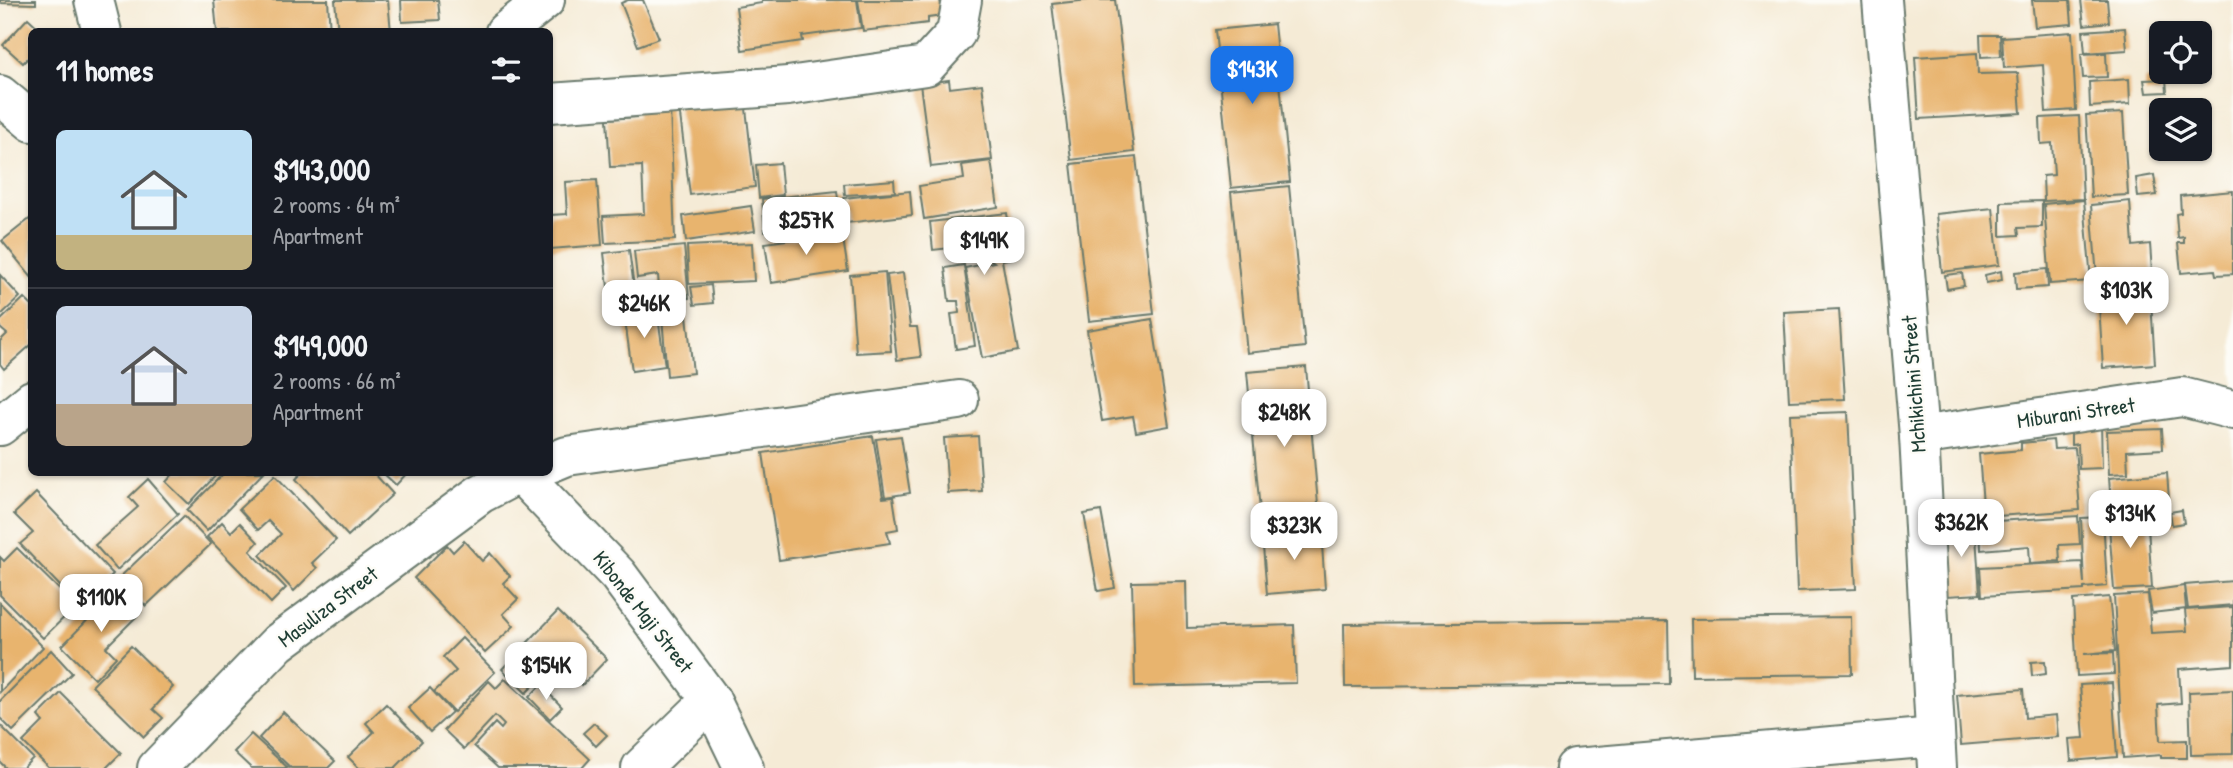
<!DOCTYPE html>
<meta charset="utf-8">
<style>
:root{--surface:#171b24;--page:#20242c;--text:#f1f3f6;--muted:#9ea1a6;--line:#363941;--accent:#1a73e8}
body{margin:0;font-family:"Patrick Hand",sans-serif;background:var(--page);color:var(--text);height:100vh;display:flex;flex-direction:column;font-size:26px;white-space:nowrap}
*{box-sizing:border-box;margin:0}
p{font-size:23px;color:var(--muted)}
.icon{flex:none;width:38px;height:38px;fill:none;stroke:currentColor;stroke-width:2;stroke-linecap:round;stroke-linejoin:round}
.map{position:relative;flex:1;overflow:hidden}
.details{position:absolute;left:28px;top:28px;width:525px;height:448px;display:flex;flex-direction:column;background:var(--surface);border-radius:10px;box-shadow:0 2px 5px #0004}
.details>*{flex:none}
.tools{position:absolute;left:2149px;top:21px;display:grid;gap:14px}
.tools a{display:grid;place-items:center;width:63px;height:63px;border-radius:10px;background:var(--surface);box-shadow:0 2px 5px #0004;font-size:35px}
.price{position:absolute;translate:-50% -60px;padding:0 16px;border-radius:14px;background:#fff;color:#222;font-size:23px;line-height:46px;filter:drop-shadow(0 2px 4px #0008)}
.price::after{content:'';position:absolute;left:50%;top:42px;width:21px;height:16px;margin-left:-10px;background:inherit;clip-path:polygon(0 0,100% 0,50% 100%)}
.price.on{background:var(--accent);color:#fff}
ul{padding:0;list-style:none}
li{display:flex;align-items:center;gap:21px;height:175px;padding:0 28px}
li+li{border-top:2px solid var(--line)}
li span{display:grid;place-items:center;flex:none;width:196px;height:140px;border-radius:10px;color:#555}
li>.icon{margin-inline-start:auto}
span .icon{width:84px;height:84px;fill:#fffc;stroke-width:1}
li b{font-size:30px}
h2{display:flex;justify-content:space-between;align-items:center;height:84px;padding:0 28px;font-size:30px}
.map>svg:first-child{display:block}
</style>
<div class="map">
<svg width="2233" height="768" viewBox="0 0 2233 768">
<rect width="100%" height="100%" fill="#fdfcf7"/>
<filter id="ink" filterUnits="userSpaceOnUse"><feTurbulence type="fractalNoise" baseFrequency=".0143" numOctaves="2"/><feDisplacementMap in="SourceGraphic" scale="14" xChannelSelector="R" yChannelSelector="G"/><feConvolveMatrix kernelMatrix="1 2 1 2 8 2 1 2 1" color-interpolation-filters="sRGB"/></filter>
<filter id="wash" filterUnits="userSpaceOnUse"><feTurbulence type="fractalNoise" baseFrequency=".00686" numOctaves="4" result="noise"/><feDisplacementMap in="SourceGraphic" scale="28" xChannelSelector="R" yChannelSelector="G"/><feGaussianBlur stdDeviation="1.57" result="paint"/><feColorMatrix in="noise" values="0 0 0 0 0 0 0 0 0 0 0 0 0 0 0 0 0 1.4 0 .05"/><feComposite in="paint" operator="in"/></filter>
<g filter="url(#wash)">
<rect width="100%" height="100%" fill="#f5ebd6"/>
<g id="blocks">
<g fill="#e8b46e">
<path d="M0,0H36V4L0,3Z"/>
<path d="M214,0H328L330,32H217Z"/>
<path d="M335,0H388L391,32H338Z"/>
<path d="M401,0H438L440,20L402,22Z"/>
<path d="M628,0H643L659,38L638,46L621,3Z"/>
<path d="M762,0H857L861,28L802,36L803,41L742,50L736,7L762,3Z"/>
<path d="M858,0H940L943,16L928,18V23L863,31Z"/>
<path d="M1089,0H1115L1134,152L1071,160L1052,4Z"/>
<path d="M2032,0H2070L2072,24L2035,27Z"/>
<path d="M2081,0H2107L2109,22L2084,25Z"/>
<path d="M28,18L43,32H32V54L23,63L3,45Z"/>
<path d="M1274,24L1290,182L1231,188L1215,30Z"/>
<path d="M2125,28L2127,50L2085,53L2083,31Z"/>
<path d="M2072,32L2076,110L2046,112L2043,65L2004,68L2002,37Z"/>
<path d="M1980,35H2000L2001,56L1981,57Z"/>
<path d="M1977,53L1978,74L2018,73L2021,113L1919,119L1915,57Z"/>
<path d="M2106,53L2107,77L2083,78L2081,54Z"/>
<path d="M2129,79L2130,104L2090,107L2089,82Z"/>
<path d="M2166,79L2167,92L2146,93L2144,80Z"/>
<path d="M949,80L950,88L982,84L992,160L931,167L920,84Z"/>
<path d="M745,100L755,187L690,195L679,107Z"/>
<path d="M670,107L675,240L605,243L603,216L644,214L642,166L610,167L607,119L638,117L637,108Z"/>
<path d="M2123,113L2128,195L2091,197L2086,115Z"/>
<path d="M2079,116L2083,199L2044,201L2043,176L2054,175L2052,143L2041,144L2040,118Z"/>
<path d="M1136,157L1154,314L1089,321L1071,164Z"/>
<path d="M991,161L998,207L924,219L919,186L964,179L962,165Z"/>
<path d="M780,163L783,195L759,198L756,165Z"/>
<path d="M2154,175L2157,195L2138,197L2136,178Z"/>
<path d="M597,180L602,245L550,249V215L567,214L565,182Z"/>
<path d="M894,180L895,192L845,195L844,184Z"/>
<path d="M1289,186L1305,347L1247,353L1231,192Z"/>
<path d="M837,191L841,223L765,231L762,199Z"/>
<path d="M910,191L912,215L847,223L844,198Z"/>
<path d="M2233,191V274L2216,275L2215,270L2181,273L2178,243H2184V237L2178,238L2176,214L2181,213L2180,196Z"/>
<path d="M2084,200L2091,281L2050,284L2044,204Z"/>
<path d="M2042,201V227L2018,228L2019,235L2001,236V202Z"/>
<path d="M2130,201L2133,246L2150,244L2152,272L2097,277L2091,205Z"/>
<path d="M751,206L755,231L686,241L683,216Z"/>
<path d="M1993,208L1999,265L1942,272L1936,214Z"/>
<path d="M1007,213L1013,258L1002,260L1018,351L982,358L965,268L994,262L987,257L985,244L933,250L930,222Z"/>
<path d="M32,217V278L2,241Z"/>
<path d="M842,232L848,271L771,283L765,243Z"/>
<path d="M752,243L754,281L689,284L687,246Z"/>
<path d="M684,246L689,298L660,300L658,275L637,278L634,251Z"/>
<path d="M629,250L637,309L611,312L604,253Z"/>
<path d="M964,265L975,346L956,349L951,314L959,313L958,301H949L945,268Z"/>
<path d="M2047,269L2048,287L2016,289L2015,272Z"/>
<path d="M2001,271L2002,280L1986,283L1985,275Z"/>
<path d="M885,272L891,351L856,353L850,275Z"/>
<path d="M903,273L910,327H917L921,357L897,360L887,275Z"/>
<path d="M1962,273L1964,286L1947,289L1945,275Z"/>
<path d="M0,275L20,297L0,316Z"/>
<path d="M711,285L713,303L694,305L691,287Z"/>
<path d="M2150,286L2155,364L2103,368L2098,289Z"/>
<path d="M24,298L32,306V344L4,369L0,364V341L7,334L0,328V321Z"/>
<path d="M651,309L652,317H658L665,366L632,371L624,313Z"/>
<path d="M1839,309L1845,399L1789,401L1784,312Z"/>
<path d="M687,315L693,373L667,376L662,317Z"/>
<path d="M1152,319L1169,426L1136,432L1133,416L1102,421L1087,330Z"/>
<path d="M1306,367L1320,527L1262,532L1247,372Z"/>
<path d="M1848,412L1856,589L1797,591L1790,414Z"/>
<path d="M2101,421L2102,468L2079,469L2078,444L2071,445V422Z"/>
<path d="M2162,429L2163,449L2127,451L2128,473L2109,474L2107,431Z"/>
<path d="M873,436L883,498L893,497L898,529L887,531L890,543L779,560L763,453Z"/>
<path d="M901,436L910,493L885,497L876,439Z"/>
<path d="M978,436L982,491L948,493L944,438Z"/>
<path d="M2053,440L2054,449L2075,448L2080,510L1984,517L1979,454L2021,450V443Z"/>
<path d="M175,472H219L189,504L166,482Z"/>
<path d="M225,472H264L207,531L187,510Z"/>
<path d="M303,472H373L393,494L348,536L296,479Z"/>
<path d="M382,472H408L396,485Z"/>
<path d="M2167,473L2169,499L2111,504L2109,478Z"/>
<path d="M275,475L336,540L312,563L317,568L294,591L260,555L281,534L268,521L258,530L239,509Z"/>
<path d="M148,479L178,514L117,570L95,545L138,507L129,497Z"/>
<path d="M36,493L113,574L80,607L20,544L33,533L14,514Z"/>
<path d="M2162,507L2165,527L2152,528L2149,508Z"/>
<path d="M2182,510L2184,523L2172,525L2170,512Z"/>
<path d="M1101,511L1115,588L1098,591L1084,514Z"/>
<path d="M2147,511L2152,588L2114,590L2108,513Z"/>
<path d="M184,516L211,544L146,606L119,578Z"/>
<path d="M2078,516L2080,544L2059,545L2060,561L2030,563L2029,546L1981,550L1980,522Z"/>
<path d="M2103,517L2107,586L2084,588V590L1982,596L1980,567L2082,562L2084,583L2081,518Z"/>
<path d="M222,522L231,532L240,523L258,542L250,551L286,588L271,603L207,537Z"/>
<path d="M1975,522L1980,594L1947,596L1942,524Z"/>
<path d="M1321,530L1325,589L1267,594L1262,535Z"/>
<path d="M464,541L482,561L490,553L510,576L503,583L518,599L503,614L514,626L485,653L414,578L447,545L453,552Z"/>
<path d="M17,548L76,606L43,638L0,595V557L4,561Z"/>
<path d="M1186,581L1187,628L1294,625L1296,683L1135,687L1132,582Z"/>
<path d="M2233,581V605L2188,609L2185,585Z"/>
<path d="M2184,586L2186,609L2152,613L2148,591Z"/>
<path d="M118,589L141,612L106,647L116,657L95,679L62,646Z"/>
<path d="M2148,594L2151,633L2187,631L2185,610L2233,607V665L2179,669L2181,703L2158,705L2160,741L2187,740V758H2161V755L2123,758L2114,596Z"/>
<path d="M2109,597L2115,651L2084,654L2113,653L2114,674L2077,676L2073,600Z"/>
<path d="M0,603L43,647L0,692Z"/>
<path d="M558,611L607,659L582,685L557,661L526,693L502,669Z"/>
<path d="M1851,617L1852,674L1692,676L1691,619Z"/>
<path d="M1668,621L1669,684L1345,687L1344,624Z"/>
<path d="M462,638L495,672L454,712L434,692L456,671L443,657Z"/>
<path d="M131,646L173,687L153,709L163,718L144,737L92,686Z"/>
<path d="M51,650L72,673L13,731L0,718V701Z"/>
<path d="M2045,661L2046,674L2032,676L2031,662Z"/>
<path d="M505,679L590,759L582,768H498L474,746L495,723L501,729L504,725L495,716L464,749L444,730L489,681L496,688Z"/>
<path d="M2112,683L2117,757L2071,761L2069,739L2084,738L2080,685Z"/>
<path d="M541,685L562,707L550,719L529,697Z"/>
<path d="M430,688L452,712L430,732L408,708Z"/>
<path d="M2023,689L2025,718L2056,715L2058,737L1961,745L1957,695Z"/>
<path d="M2233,690V754L2191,755L2189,692Z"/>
<path d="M61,693L121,753L106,768H49L23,742L43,722L38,716Z"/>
<path d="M386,704L422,741L395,768H359L348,757L374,732L366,723Z"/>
<path d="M283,712L335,761L328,768H291L259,738Z"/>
<path d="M594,723L607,735L596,746L583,733Z"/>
<path d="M0,725L33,758L23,768H6L0,762Z"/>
<path d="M251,734L288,768H251L234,752Z"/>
</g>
</g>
</g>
<g filter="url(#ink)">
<use href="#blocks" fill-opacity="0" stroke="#6a7a6d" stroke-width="2"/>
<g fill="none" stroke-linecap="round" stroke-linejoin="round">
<defs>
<g id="minor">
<path d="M94,0L102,32"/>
<path d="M1882,0L1919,436L1937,768"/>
<path d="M505,32L545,0"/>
<path d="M0,95L32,122"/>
<path d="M550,103L788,86L926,66L956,33L962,0"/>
<path d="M0,426L32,400"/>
<path d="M1919,436L2182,397L2233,410"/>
<path d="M550,463L567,456L959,400"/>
<path d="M519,472L618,575L711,700L744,768"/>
<path d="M157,768L278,643L480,494L522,472"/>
<path d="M641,768L711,700"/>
<path d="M1575,768L1935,737"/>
</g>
</defs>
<use href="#minor" stroke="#6a7a6d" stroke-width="42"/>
<use href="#minor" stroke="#fff" stroke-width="38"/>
</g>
</g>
<g text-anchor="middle" stroke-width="5" stroke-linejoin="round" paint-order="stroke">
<g font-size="21" fill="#1f3d34" stroke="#fdfcf7">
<text transform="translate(1914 384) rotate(-94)" y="7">Mchikichini Street</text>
<text transform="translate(2076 413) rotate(-8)" y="7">Miburani Street</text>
<text transform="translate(328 607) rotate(-37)" y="7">Masuliza Street</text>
<text transform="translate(643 612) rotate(52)" y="7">Kibonde Maji Street</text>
</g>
</g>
</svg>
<div class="tools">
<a><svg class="icon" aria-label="locate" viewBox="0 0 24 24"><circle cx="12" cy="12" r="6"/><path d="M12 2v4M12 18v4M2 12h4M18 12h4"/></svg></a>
<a><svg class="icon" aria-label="layers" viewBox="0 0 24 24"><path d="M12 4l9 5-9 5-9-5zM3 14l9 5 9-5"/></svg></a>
</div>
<b class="price on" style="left:1252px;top:106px">$143K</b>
<b class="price" style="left:806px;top:257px">$257K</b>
<b class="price" style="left:984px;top:277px">$149K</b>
<b class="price" style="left:2126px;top:327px">$103K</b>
<b class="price" style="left:644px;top:340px">$246K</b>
<b class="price" style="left:1284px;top:449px">$248K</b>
<b class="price" style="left:2130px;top:550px">$134K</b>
<b class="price" style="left:1961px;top:559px">$362K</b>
<b class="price" style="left:1294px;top:562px">$323K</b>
<b class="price" style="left:101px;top:634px">$110K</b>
<b class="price" style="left:546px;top:702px">$154K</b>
<section class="details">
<h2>11 homes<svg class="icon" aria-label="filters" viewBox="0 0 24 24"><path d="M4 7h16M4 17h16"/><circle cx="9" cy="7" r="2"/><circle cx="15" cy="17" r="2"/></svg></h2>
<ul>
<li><span style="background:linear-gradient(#bfe0f5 75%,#c2b280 0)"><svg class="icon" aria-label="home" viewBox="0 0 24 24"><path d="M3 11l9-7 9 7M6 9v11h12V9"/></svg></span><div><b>$143,000</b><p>2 rooms · 64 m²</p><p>Apartment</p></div></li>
<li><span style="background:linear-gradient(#c9d6e8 70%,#b9a48a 0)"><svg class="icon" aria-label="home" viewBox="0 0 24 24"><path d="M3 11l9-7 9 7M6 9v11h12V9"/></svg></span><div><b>$149,000</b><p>2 rooms · 66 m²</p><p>Apartment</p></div></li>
</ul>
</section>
</div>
